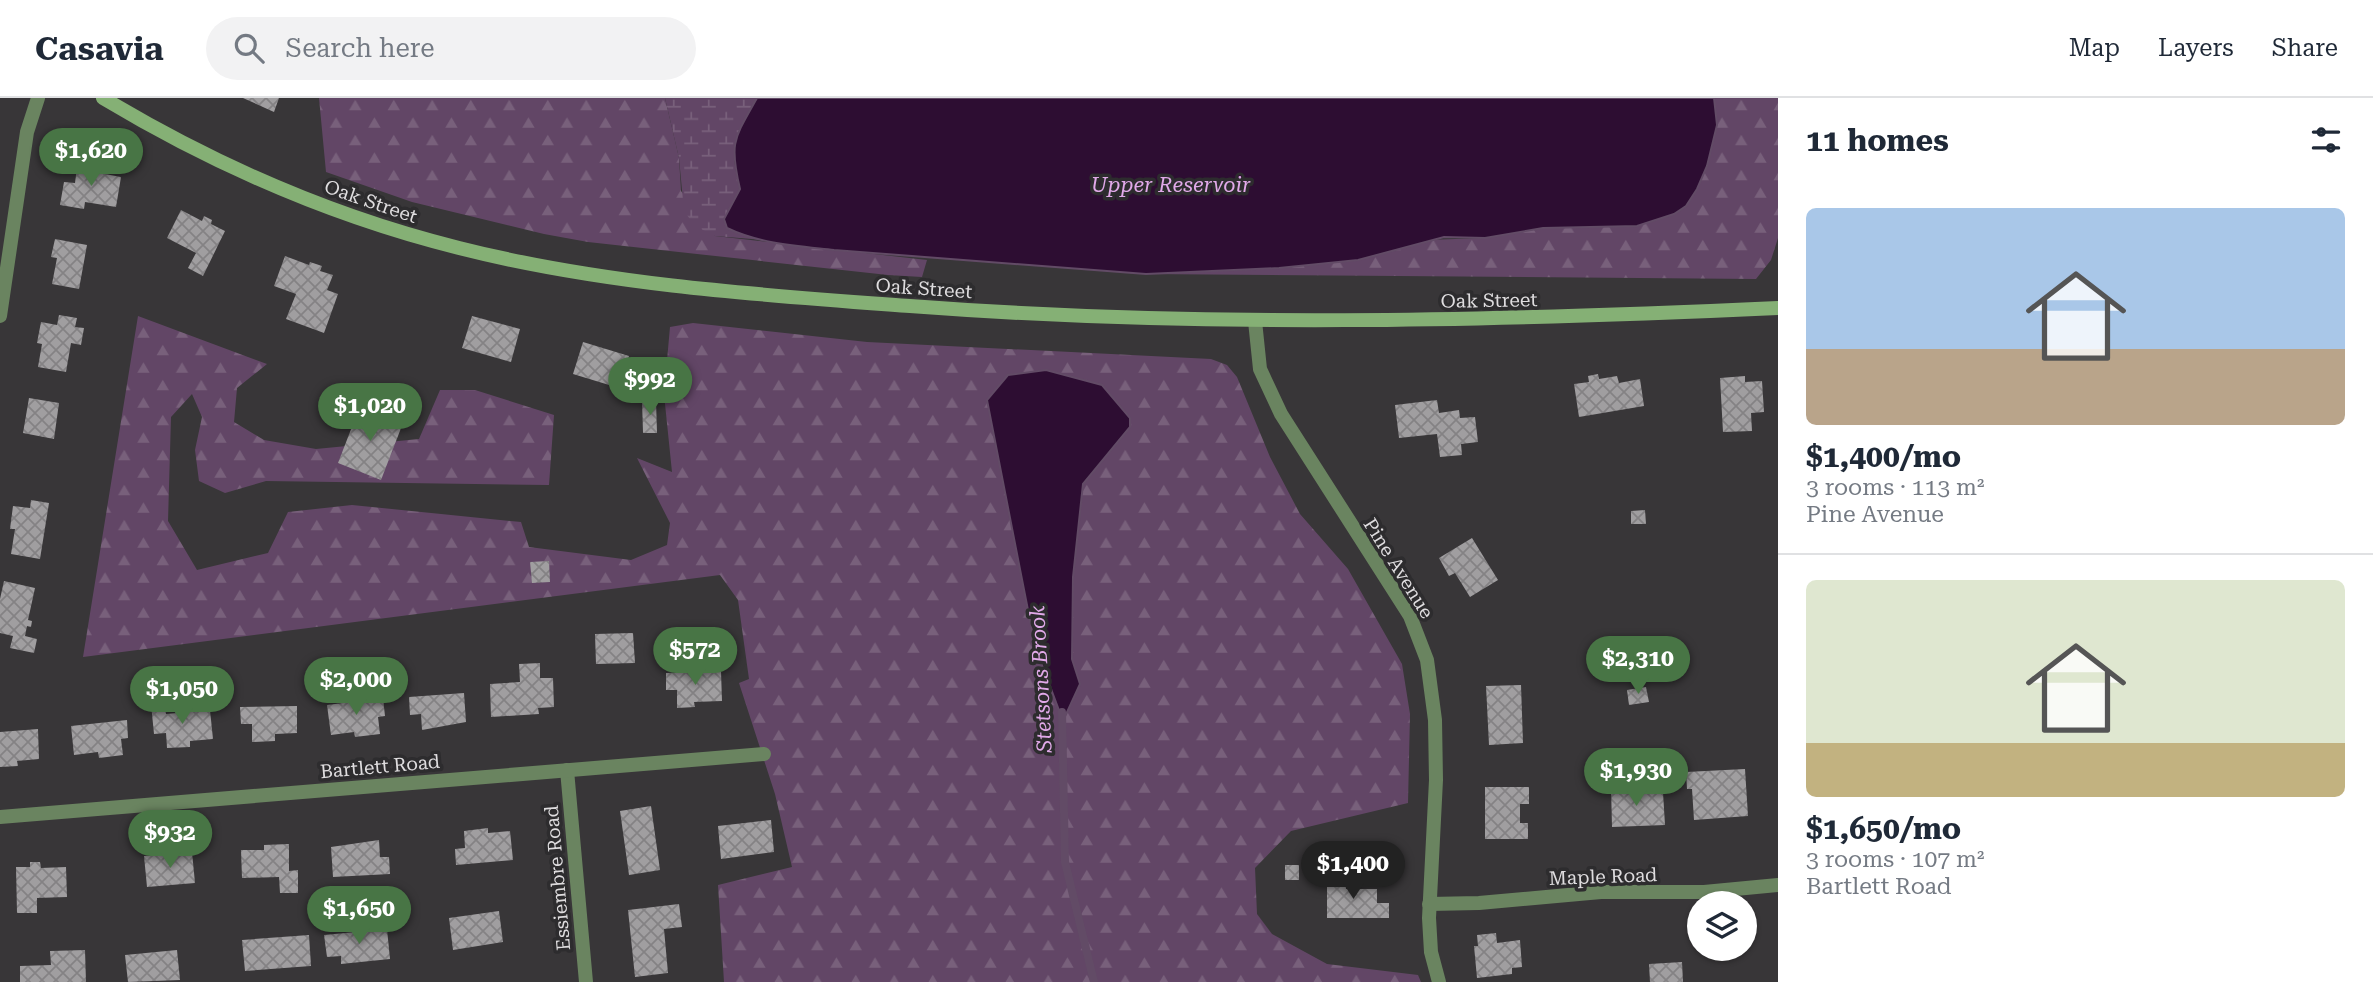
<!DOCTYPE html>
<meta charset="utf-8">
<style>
:root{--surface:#fff;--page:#f2f2f3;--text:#1f2937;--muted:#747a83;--line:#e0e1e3;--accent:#487545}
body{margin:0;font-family:"Roboto Serif",serif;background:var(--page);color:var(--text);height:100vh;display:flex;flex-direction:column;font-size:26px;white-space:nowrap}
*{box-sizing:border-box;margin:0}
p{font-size:23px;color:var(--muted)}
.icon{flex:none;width:38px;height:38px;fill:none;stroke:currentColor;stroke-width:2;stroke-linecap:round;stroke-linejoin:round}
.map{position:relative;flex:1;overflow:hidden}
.panel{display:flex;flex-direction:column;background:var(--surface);width:595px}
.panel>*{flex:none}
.tools{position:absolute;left:1687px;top:793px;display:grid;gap:14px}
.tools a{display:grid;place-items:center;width:70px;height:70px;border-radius:50%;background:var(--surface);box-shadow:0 2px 5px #0004;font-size:35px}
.price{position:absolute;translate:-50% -60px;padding:0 16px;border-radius:24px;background:var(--accent);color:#fff;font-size:23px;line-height:46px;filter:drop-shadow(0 2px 4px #0008)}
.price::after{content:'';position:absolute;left:50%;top:42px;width:21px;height:16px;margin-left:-10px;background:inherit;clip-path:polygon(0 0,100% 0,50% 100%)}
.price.current{background:#222;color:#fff}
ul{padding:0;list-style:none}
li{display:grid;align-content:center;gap:14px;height:371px;padding:0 28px}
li+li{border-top:2px solid var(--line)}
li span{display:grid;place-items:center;height:217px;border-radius:10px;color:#555}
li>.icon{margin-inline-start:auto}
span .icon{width:126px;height:126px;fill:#fffc;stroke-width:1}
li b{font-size:30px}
h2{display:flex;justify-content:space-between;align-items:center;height:84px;padding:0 28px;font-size:30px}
header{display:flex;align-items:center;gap:42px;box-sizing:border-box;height:98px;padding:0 35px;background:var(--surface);border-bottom:2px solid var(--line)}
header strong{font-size:33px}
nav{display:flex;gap:38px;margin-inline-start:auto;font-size:24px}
.search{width:490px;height:63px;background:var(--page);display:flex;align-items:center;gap:18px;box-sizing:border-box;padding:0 24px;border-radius:38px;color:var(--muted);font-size:26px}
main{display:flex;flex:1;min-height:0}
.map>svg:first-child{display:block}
</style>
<header>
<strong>Casavia</strong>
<div class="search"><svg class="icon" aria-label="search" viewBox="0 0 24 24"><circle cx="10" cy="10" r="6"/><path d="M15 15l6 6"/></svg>Search here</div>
<nav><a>Map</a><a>Layers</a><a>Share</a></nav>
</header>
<main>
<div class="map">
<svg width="1778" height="884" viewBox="0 0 1778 884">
<defs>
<pattern id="forest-firs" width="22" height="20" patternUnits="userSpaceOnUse" patternTransform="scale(1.75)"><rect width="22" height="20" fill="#624666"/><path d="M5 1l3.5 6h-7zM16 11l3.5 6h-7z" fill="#78607b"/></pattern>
<pattern id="wetland-marsh" width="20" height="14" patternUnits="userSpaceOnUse" patternTransform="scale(1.75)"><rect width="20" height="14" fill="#624666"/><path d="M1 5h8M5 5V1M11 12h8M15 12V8" fill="none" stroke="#78607b"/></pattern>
<pattern id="building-cross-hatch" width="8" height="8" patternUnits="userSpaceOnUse" patternTransform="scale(1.75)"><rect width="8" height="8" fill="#a09ea0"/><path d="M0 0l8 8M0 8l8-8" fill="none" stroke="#848284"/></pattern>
</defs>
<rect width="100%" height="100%" fill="#383638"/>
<g fill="url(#forest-firs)">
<path d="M319,0H665L679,60L681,93L715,138L927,162L922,179L888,177L588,144L544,136L412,104L326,74Z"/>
<path d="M1691,0H1778V140L1771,162L1756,181L1146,176L1279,170L1358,162L1426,142L1485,140L1543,130Z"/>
<path d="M138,218L267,266L237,290L234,324L264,342L316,351L419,341L440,292H475L554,317L549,387L266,383L225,395L199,383L195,352L202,319L192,296L171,319L168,423L197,472L268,455L288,414L352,407L521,424L529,449L631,462L667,447L670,425L637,360L672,374L664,296L670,229L693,225L867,244L1211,261L1227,267L1237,279L1270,359L1300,416L1348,471L1402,566L1410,616L1408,705L1291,733L1255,770L1257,816L1272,836L1327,866L1418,877L1421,884H724L718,787L792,769L775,696L739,585L749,581L738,502L720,477L83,559Z"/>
</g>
<path fill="url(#wetland-marsh)" d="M665,0H757C735,40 728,45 740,91L724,121L737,135L764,142L715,138L695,128L684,113L679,60Z"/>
<g fill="#2d0d32" stroke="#624b66" stroke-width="2">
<path d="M757,0H1714L1717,27L1707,68L1697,91L1686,108L1674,116L1637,128L1543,130L1485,140L1444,139L1358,162L1279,170L1146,176L834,152C798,148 760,146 727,130L724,121L740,91C729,44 734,41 757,0Z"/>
<path d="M1046,272L1102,287L1130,320V329L1083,386L1073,479L1072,561L1080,586L1063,623L1035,548L987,302L1008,277Z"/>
</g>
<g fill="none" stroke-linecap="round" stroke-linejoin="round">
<path stroke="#624b66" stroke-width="8" d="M1062,614L1065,764L1094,884"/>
</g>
<g fill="url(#building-cross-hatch)">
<path d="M243,0H279L274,14Z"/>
<path d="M78,61L96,64L94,74L121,79L116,109L85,104L84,111L60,107L64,84L75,85Z"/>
<path d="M181,112L202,123L204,118L212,122L211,126L225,133L203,178L188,170L196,155L167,140Z"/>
<path d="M55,141L87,147L79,191L52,186L57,160L51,159Z"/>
<path d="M285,158L309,167L310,164L322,168L320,173L333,177L327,192L338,196L324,235L286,221L296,196L274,188Z"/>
<path d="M59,217L77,220L75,229L84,230L81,247L71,245L66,274L38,269L42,246L37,245L41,224L57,227Z"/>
<path d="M472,218L520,231L511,264L462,250Z"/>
<path d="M583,244L629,258L619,290L573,276Z"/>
<path d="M1598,276L1599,281L1617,278L1619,285L1640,281L1644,308L1579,319L1574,286L1589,284L1588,278Z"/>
<path d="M1745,278V284L1762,283L1764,314L1751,315L1752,333L1723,334L1720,280Z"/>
<path d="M29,300L59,305L54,341L23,335Z"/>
<path d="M1437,302L1439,315L1459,312L1460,320L1475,319L1478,344L1461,346L1462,357L1440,359L1437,336L1399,340L1395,307Z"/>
<path d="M642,303H656L657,335H643Z"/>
<path d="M360,308L403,325L381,382L338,365Z"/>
<path d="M31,402L49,405L40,461L11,456L15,431H10L13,408L30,410Z"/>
<path d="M1645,412L1646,426H1631V413Z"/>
<path d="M1472,440L1498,482L1470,499L1455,475L1449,478L1439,460Z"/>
<path d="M549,463L550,484L532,485L530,464Z"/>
<path d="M4,483L35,490L28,522L32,523L31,529L27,528L25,538L37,541L34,555L10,550L13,538L0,535V501Z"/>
<path d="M633,535L635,565L596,566L595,536Z"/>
<path d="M540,565V580H553L554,609L538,610L539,616L491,619L490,586L520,584L519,566Z"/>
<path d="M721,573L722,603L694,604L695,609L677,610V592H666V575Z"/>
<path d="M1521,587L1523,645L1489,647L1486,588Z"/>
<path d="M1646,589L1649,604L1629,607L1627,592Z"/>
<path d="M464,595L466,624L422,632L421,616L410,617L409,599Z"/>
<path d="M383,600L385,618L378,619L380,636L355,639L354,634L331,637L327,607Z"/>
<path d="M165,605L166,616L210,612L213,641L190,643V649L167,650L166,635L154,636L151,606Z"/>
<path d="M297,608V635L275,636V643L252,644V626H241L240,609Z"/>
<path d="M127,622L128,640L121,641L123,657L99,660L98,654L74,657L71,628Z"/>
<path d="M38,631L39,661L17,663L18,668L0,669V634Z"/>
<path d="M1745,671L1748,718L1694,722L1692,691H1687L1686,674Z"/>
<path d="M1627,687L1628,696L1663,694L1665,727L1612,729L1611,688Z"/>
<path d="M1485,689H1529V706H1520V725H1528V741H1485Z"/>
<path d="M651,708L660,772L629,777L620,713Z"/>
<path d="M771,722L774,754L721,761L718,728Z"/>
<path d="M488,730V735L510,733L513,762L456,767L455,751L465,750L464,733Z"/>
<path d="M379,742L380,759H389L390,776L333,779L331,749Z"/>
<path d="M289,746V773L298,772V795H280L279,779L242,780L241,752H264V747Z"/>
<path d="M192,754L195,785L147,789L144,758Z"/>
<path d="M30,764H40L41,770L66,769L67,799L37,800V815H17L16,769H30Z"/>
<rect x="1285" y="767" width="14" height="15"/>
<path d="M1345,775L1346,791H1377V805H1389V820H1327V776Z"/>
<path d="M679,806L682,829L664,831L668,875L635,879L628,812Z"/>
<path d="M499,813L503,844L453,852L449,820Z"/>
<path d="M387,831L390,861L341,866V858L327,859L324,837Z"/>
<path d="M1496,835L1497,845L1520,842L1522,869L1512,870V876L1477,880L1474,848H1478L1477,837Z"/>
<path d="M309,837L311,868L245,873L242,842Z"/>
<path d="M85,852L86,884H20V868L51,867L50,853Z"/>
<path d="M177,852L180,882L128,884L125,857Z"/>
<path d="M1682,864L1683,884H1650L1649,866Z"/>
</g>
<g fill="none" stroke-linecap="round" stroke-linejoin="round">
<g stroke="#6a8460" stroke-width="14">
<path d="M0,218L27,34L38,0"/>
<path d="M1255,223L1260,271L1281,316L1410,518L1427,562L1435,622L1436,682L1429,820L1431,854L1439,884"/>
<path d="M567,672L586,884"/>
<path d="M0,719L764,656"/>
<path d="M1429,806L1479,805L1601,794H1704L1778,787"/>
</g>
<path stroke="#85b075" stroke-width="14" d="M103,0C213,66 334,119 459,150C605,187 760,197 910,208C1200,230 1488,223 1778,210"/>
</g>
<g text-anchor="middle" stroke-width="7" stroke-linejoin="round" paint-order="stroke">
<g font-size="19" fill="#dfdddf" stroke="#2d2c2e">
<text transform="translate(371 103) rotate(19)" y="7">Oak Street</text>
<text transform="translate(924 190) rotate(4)" y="7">Oak Street</text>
<text transform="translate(1489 202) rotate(-1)" y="7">Oak Street</text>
<text transform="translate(1399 470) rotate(58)" y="7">Pine Avenue</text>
<text transform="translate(380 668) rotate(-5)" y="7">Bartlett Road</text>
<text transform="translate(1603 778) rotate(-2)" y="7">Maple Road</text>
<text transform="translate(557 780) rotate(-95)" y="7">Essiembre Road</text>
</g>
<g font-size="21" font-style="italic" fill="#e1a9e9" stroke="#2d2c2e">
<text x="1171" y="94">Upper Reservoir</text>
<text transform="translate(1041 581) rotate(-93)" y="7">Stetsons Brook</text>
</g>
</g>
</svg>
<div class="tools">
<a><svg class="icon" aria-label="layers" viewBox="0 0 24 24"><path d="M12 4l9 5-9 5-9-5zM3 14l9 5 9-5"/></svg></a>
</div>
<b class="price" style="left:91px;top:90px">$1,620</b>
<b class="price" style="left:650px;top:319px">$992</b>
<b class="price" style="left:370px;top:345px">$1,020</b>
<b class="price" style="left:695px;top:589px">$572</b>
<b class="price" style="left:1638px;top:598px">$2,310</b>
<b class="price" style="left:356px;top:619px">$2,000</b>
<b class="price" style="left:182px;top:628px">$1,050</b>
<b class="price" style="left:1636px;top:710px">$1,930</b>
<b class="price" style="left:170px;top:772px">$932</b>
<b class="price current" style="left:1353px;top:803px">$1,400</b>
<b class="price" style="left:359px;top:848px">$1,650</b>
</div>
<section class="panel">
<h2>11 homes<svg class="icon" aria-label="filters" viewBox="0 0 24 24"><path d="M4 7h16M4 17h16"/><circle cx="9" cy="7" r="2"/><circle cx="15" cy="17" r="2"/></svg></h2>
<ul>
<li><span style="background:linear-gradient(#a9c7e8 65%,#b9a48a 0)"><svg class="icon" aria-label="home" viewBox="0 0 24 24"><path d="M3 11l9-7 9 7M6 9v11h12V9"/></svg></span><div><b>$1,400/mo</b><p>3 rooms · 113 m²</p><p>Pine Avenue</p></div></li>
<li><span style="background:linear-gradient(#dfe7d0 75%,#c2b280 0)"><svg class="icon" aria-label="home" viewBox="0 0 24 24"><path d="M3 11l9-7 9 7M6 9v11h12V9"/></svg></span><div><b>$1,650/mo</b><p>3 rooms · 107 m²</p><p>Bartlett Road</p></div></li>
</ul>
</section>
</main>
